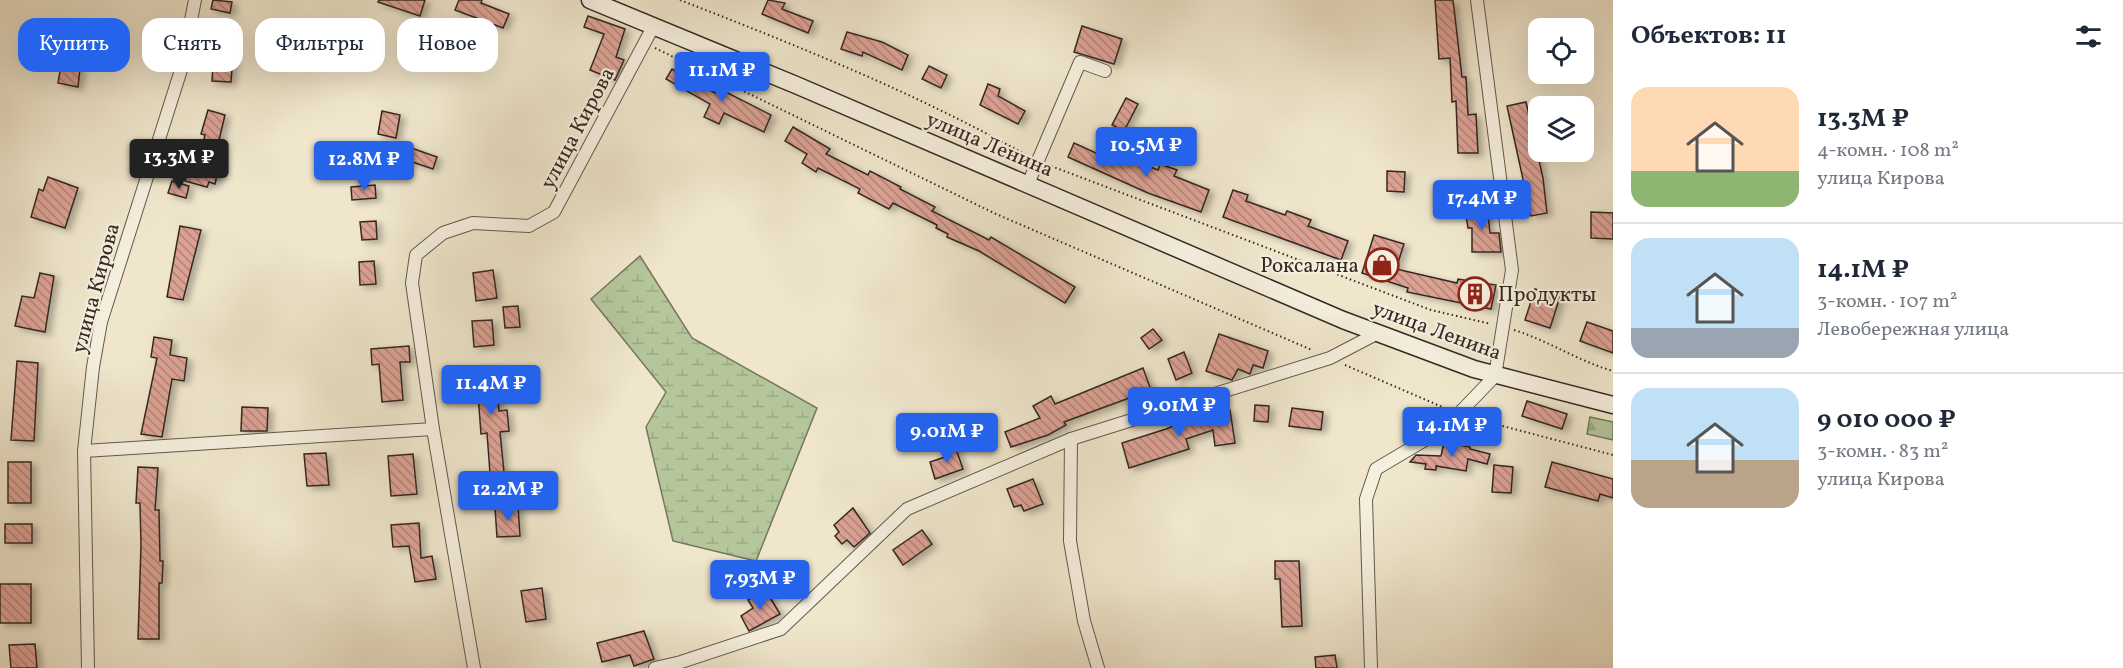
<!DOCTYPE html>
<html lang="ru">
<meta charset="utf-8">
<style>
:root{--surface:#fff;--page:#f2f2f3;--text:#1f2937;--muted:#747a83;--line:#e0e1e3;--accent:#2563eb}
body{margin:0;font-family:Vollkorn,serif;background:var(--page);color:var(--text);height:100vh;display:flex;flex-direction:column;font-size:22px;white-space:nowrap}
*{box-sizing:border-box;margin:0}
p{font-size:20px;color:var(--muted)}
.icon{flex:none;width:33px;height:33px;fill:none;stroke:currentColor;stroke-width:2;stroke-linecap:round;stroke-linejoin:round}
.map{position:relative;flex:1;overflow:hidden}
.sheet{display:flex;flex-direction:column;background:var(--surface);width:510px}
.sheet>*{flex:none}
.guide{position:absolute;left:18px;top:18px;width:570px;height:54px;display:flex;gap:12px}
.buttons{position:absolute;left:1528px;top:18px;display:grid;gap:12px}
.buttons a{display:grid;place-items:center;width:66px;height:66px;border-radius:12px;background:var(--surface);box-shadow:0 6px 24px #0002;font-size:30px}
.price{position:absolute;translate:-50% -51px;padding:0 14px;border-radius:6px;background:var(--accent);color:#fff;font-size:20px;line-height:39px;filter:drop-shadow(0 2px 3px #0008)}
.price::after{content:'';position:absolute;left:50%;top:36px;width:18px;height:14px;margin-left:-9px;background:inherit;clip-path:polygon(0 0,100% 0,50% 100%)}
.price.current{background:#222;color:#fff}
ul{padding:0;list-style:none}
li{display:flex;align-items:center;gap:18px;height:150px;padding:0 18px}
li+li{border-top:2px solid var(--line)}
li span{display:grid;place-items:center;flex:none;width:168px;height:120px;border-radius:18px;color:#555}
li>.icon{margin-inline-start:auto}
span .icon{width:72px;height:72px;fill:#fffc;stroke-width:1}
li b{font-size:26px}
h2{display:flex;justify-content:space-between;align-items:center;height:72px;padding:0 18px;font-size:26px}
.chip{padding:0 21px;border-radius:18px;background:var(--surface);box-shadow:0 6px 24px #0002;font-size:21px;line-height:54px}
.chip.current{background:var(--accent);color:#fff}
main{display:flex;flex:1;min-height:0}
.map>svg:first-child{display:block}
</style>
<main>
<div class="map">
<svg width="1613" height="668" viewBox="0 0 1613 668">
<defs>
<pattern id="forest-firs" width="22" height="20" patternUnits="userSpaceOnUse" patternTransform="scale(1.5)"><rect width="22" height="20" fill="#b5c69b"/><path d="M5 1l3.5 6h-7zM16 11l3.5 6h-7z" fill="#9caa85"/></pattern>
<pattern id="wetland-marsh" width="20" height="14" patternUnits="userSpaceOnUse" patternTransform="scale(1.5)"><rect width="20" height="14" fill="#b5c69b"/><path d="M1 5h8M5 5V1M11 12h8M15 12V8" fill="none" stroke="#9caa85"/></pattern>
<pattern id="building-back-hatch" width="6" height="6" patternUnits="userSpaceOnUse" patternTransform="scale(1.5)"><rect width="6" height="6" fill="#dba193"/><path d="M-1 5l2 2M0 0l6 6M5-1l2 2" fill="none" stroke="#b28378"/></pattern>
<filter id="shadow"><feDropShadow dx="5" dy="3" stdDeviation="3" flood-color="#0004"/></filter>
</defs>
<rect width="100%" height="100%" fill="#efe6cc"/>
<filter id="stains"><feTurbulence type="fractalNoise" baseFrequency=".00333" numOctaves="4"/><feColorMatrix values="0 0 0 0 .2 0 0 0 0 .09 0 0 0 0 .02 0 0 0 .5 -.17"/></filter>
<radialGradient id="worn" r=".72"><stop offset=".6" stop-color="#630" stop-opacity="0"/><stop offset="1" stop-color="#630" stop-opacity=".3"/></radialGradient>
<path fill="url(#forest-firs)" stroke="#75775f" stroke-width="1.5" d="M1590,417L1613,422V440L1587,434Z"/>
<path fill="url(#wetland-marsh)" stroke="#75775f" stroke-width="1.5" d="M640,256L692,338L817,408L756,561L673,541L646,427L666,392L591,299Z"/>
<g fill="url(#building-back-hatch)" stroke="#352823" stroke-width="1.5" filter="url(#shadow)">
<path d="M213,0L232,2L230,13L211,9Z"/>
<path d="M379,0H425L420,16L378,2Z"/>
<path d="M459,0H482L481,3L509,14L503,28L455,10Z"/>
<path d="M768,0L785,3L782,9L813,21L808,33L762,14Z"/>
<path d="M1435,0H1453L1462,77H1466L1468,115L1476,114L1478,153H1458L1456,101L1452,102L1450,58L1439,59Z"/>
<path d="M588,16L625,29L616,57L624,60L615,80L590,70L604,34L584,27Z"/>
<path d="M47,21L73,25L70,39L44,34Z"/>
<path d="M1082,26L1122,39L1114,64L1074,52Z"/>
<path d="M847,32L882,42L908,55L902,70L863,52L862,56L841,49Z"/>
<path d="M70,47L82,49L78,87L58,83L62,60H68Z"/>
<path d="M214,53L233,54L231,82L212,81Z"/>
<path d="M929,66L947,75L941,88L922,79Z"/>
<path d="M672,69L715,93L718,88L771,115L764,132L724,113L719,124L704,117L710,104L666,79Z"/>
<path d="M988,84L1000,89L998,96L1025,111L1018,124L980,105Z"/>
<path d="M1126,98L1138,104L1124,131L1112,125Z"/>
<path d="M1526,102L1543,178L1547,213L1531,216L1507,106Z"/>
<path d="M208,110L225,115L214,161L220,162L215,184L209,182L207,187L185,181L191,157L199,159L205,135L201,134Z"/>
<path d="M382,111L400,115L396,138L378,134Z"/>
<path d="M793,127L830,149L826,154L868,175L870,171L901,187L900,189L935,207L932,211L989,240L991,237L1075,287L1065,303L979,251L947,237L948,234L936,228L937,225L893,203L889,209L858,193L860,189L818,168L816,172L802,163L807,154L785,141Z"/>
<path d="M1074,143L1122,165L1125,157L1158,170L1160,164L1177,170L1174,176L1209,190L1201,212L1148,193L1068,157Z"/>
<path d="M400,144L437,157L433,169L395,156Z"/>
<path d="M1387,171L1405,172L1404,192L1387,191Z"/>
<path d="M48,177L78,188L65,228L31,217L39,189L43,191Z"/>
<path d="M172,181L189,186L186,198L168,193Z"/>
<path d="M375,185L376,198L352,200L351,187Z"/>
<path d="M1233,190L1248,195L1246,201L1285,215L1287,211L1311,220L1308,226L1348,241L1341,260L1223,217Z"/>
<path d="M1487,206L1490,233H1499L1501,252H1472V228H1468L1465,209Z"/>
<path d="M1591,212L1613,213V239L1591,238Z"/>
<path d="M376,221L377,239L362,240L360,222Z"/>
<path d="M180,226L201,230L183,300L167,297Z"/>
<path d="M1374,235L1404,244L1396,269L1457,283L1458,279L1496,285L1491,309L1407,292L1408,288L1362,273Z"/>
<path d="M374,261L376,284L360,285L359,262Z"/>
<path d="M493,270L497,298L476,301L473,273Z"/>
<path d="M40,273L54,276L45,332L15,326L22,296L34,298Z"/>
<path d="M1535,289L1560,297L1550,328L1525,320Z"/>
<path d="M518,306L520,327L505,328L503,307Z"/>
<path d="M492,320L494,345L474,347L472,321Z"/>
<path d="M1587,322L1613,331V353L1580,341Z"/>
<path d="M1153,329L1162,340L1149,349L1141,338Z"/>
<path d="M1219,334L1268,351L1263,368L1253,365L1250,374L1238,369L1232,380L1206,371Z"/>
<path d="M154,337L172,340L170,355L187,358L184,381L172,379L162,437L141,434L157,358L151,357Z"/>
<path d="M409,346L410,362H400L403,400L382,402L379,364L372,365L371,349Z"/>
<path d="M1184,352L1192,373L1176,380L1168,359Z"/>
<path d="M17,361L38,363L34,441L11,440Z"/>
<path d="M495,367L499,411L507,410L509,431L500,432L504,472L490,473L487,433L481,434L476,368Z"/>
<path d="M1143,368L1151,390L1064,422L1066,425L1048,435L1011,447L1005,432L1040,418L1033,406L1051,396L1055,404Z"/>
<path d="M1527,401L1567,414L1562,429L1522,416Z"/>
<path d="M1255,405L1269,406L1268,422L1254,421Z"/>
<path d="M242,407L268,408L267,431H241Z"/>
<path d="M1292,408L1323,412L1321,430L1289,426Z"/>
<path d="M1230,410L1235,443L1215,446L1213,430L1186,439L1189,449L1129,468L1122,443L1166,429L1200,415Z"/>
<path d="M1444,442L1470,447V449L1490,454L1487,464L1468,459L1466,471L1436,466V470L1425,469L1426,464L1410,462L1416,455L1441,456Z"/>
<path d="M955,446L963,469L935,479L930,462L945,457L943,451Z"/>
<path d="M326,453L329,485L307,486L304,454Z"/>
<path d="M413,454L417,494L391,496L388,456Z"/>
<rect x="8" y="462" width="23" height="41"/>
<path d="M1552,462L1613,479V498L1600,494L1598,501L1545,487Z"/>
<path d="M1494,465L1513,467L1511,493L1492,492Z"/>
<path d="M138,467L158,468L155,510H159L160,561H163L162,583H159V639H138L141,545L140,503H136Z"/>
<path d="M1033,479L1043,504L1024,511L1021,505L1014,507L1007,489Z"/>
<path d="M518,506L520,536L497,537L495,508Z"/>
<path d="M853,508L870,533L854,547L847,540L842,544L835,536L839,532L834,525Z"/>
<path d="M419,523L421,558L432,556L436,579L415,582L409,546L393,547L391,525Z"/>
<rect x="5" y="524" width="27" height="19"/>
<path d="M922,530L932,544L903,565L893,550Z"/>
<path d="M1275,561H1299L1302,626L1282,627L1280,579H1275Z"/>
<rect x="0" y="584" width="31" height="39"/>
<path d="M542,588L546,619L526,622L521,591Z"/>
<path d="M765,589L780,614L749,631L741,616L753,608L748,600Z"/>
<path d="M644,631L654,659L634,666L630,655L602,662L597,643Z"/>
<path d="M35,644L37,668H11L9,645Z"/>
<path d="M1335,655L1337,668H1316L1315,657Z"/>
</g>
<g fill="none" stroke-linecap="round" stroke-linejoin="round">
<defs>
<g id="street">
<path d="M1028,184L1080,62L1105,71"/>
<path d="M1071,439L1070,541L1084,621L1098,668"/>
<path d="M84,451L433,429"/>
<path d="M88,668L84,451L93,367L101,322L181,70L195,0"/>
<path d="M474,668L433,429L412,283L416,255L443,233L473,223L529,226L554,212L653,27"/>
<path d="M655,668L681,662L781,629L907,509L1071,439L1330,358L1378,333"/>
<path d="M1371,668L1366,499L1376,469L1445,428L1495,376L1512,270L1477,0"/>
</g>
<path id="secondary" d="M590,0L796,85L1343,320L1474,369L1613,405"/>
</defs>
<use href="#street" stroke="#64584d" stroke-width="14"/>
<use href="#secondary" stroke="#352823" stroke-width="19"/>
<g stroke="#352823" stroke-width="2" stroke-dasharray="1.5 3" stroke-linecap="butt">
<path d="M680,0C798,46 916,93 1026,155"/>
<path d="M655,48L996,214L1312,350"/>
<path d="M1051,166L1431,310L1491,324"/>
<path d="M1514,330C1549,341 1578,361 1613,371"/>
<path d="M1345,365L1447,409"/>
<path d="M1472,418L1613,455"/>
</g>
<use href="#street" stroke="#f5efde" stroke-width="12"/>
<use href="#secondary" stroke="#f5efde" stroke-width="16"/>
</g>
<defs>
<symbol id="shop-ring" viewBox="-11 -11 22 22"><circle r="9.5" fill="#f5efde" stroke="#8f2418" stroke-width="1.5"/><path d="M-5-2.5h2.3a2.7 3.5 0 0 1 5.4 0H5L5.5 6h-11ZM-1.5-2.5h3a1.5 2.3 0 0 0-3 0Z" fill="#8f2418"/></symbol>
<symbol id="building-ring" viewBox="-11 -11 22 22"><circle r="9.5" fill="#f5efde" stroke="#8f2418" stroke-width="1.5"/><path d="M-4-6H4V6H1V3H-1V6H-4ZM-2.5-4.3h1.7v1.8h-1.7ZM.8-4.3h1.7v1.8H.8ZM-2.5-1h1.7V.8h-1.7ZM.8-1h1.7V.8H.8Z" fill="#8f2418"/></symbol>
</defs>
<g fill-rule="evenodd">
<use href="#shop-ring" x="1363" y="246" width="38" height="38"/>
<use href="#building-ring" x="1456" y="275" width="38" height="38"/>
</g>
<g text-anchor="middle" stroke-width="4.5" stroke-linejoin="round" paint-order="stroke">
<g font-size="21" fill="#352823" stroke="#f5efde">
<text transform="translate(577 128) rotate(-62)" y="7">улица Кирова</text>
<text transform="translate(990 144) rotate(23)" y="7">улица Ленина</text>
<text transform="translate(95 288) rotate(-75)" y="7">улица Кирова</text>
<text transform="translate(1437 330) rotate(20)" y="7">улица Ленина</text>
</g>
<g font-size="21" fill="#352823" stroke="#f5efde" text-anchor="end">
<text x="1359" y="272">Роксалана</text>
<text x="1498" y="301" text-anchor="start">Продукты</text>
</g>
</g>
<rect width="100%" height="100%" filter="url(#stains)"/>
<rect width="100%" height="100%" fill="url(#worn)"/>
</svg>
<div class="buttons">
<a><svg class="icon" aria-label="locate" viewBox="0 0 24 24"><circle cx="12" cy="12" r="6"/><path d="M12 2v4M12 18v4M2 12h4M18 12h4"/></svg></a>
<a><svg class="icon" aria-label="layers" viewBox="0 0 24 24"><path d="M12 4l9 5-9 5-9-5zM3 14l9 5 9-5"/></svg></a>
</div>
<b class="price" style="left:722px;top:103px">11.1M ₽</b>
<b class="price" style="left:1146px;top:178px">10.5M ₽</b>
<b class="price current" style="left:179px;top:190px">13.3M ₽</b>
<b class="price" style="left:364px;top:192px">12.8M ₽</b>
<b class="price" style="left:1482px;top:231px">17.4M ₽</b>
<b class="price" style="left:491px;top:416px">11.4M ₽</b>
<b class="price" style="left:1179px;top:438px">9.01M ₽</b>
<b class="price" style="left:1452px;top:458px">14.1M ₽</b>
<b class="price" style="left:947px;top:464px">9.01M ₽</b>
<b class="price" style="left:508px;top:522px">12.2M ₽</b>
<b class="price" style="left:760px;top:611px">7.93M ₽</b>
<div class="guide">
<a class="chip current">Купить</a>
<a class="chip">Снять</a>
<a class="chip">Фильтры</a>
<a class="chip">Новое</a>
</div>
</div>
<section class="sheet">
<h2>Объектов: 11<svg class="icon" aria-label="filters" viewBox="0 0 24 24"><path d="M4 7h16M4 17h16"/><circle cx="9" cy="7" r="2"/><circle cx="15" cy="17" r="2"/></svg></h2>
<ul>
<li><span style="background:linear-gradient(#ffd9b3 70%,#8fb573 0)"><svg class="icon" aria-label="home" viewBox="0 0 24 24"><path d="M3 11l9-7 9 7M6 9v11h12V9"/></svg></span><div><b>13.3M ₽</b><p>4-комн. · 108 m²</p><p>улица Кирова</p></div></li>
<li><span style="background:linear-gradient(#bfe0f5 75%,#9aa5b1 0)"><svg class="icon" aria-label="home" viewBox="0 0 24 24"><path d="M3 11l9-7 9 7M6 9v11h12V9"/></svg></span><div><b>14.1M ₽</b><p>3-комн. · 107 m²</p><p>Левобережная улица</p></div></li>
<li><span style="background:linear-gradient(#bfe0f5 60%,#b9a48a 0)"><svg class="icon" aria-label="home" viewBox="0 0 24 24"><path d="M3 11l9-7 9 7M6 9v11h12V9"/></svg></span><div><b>9 010 000 ₽</b><p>3-комн. · 83 m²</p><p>улица Кирова</p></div></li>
</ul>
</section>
</main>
